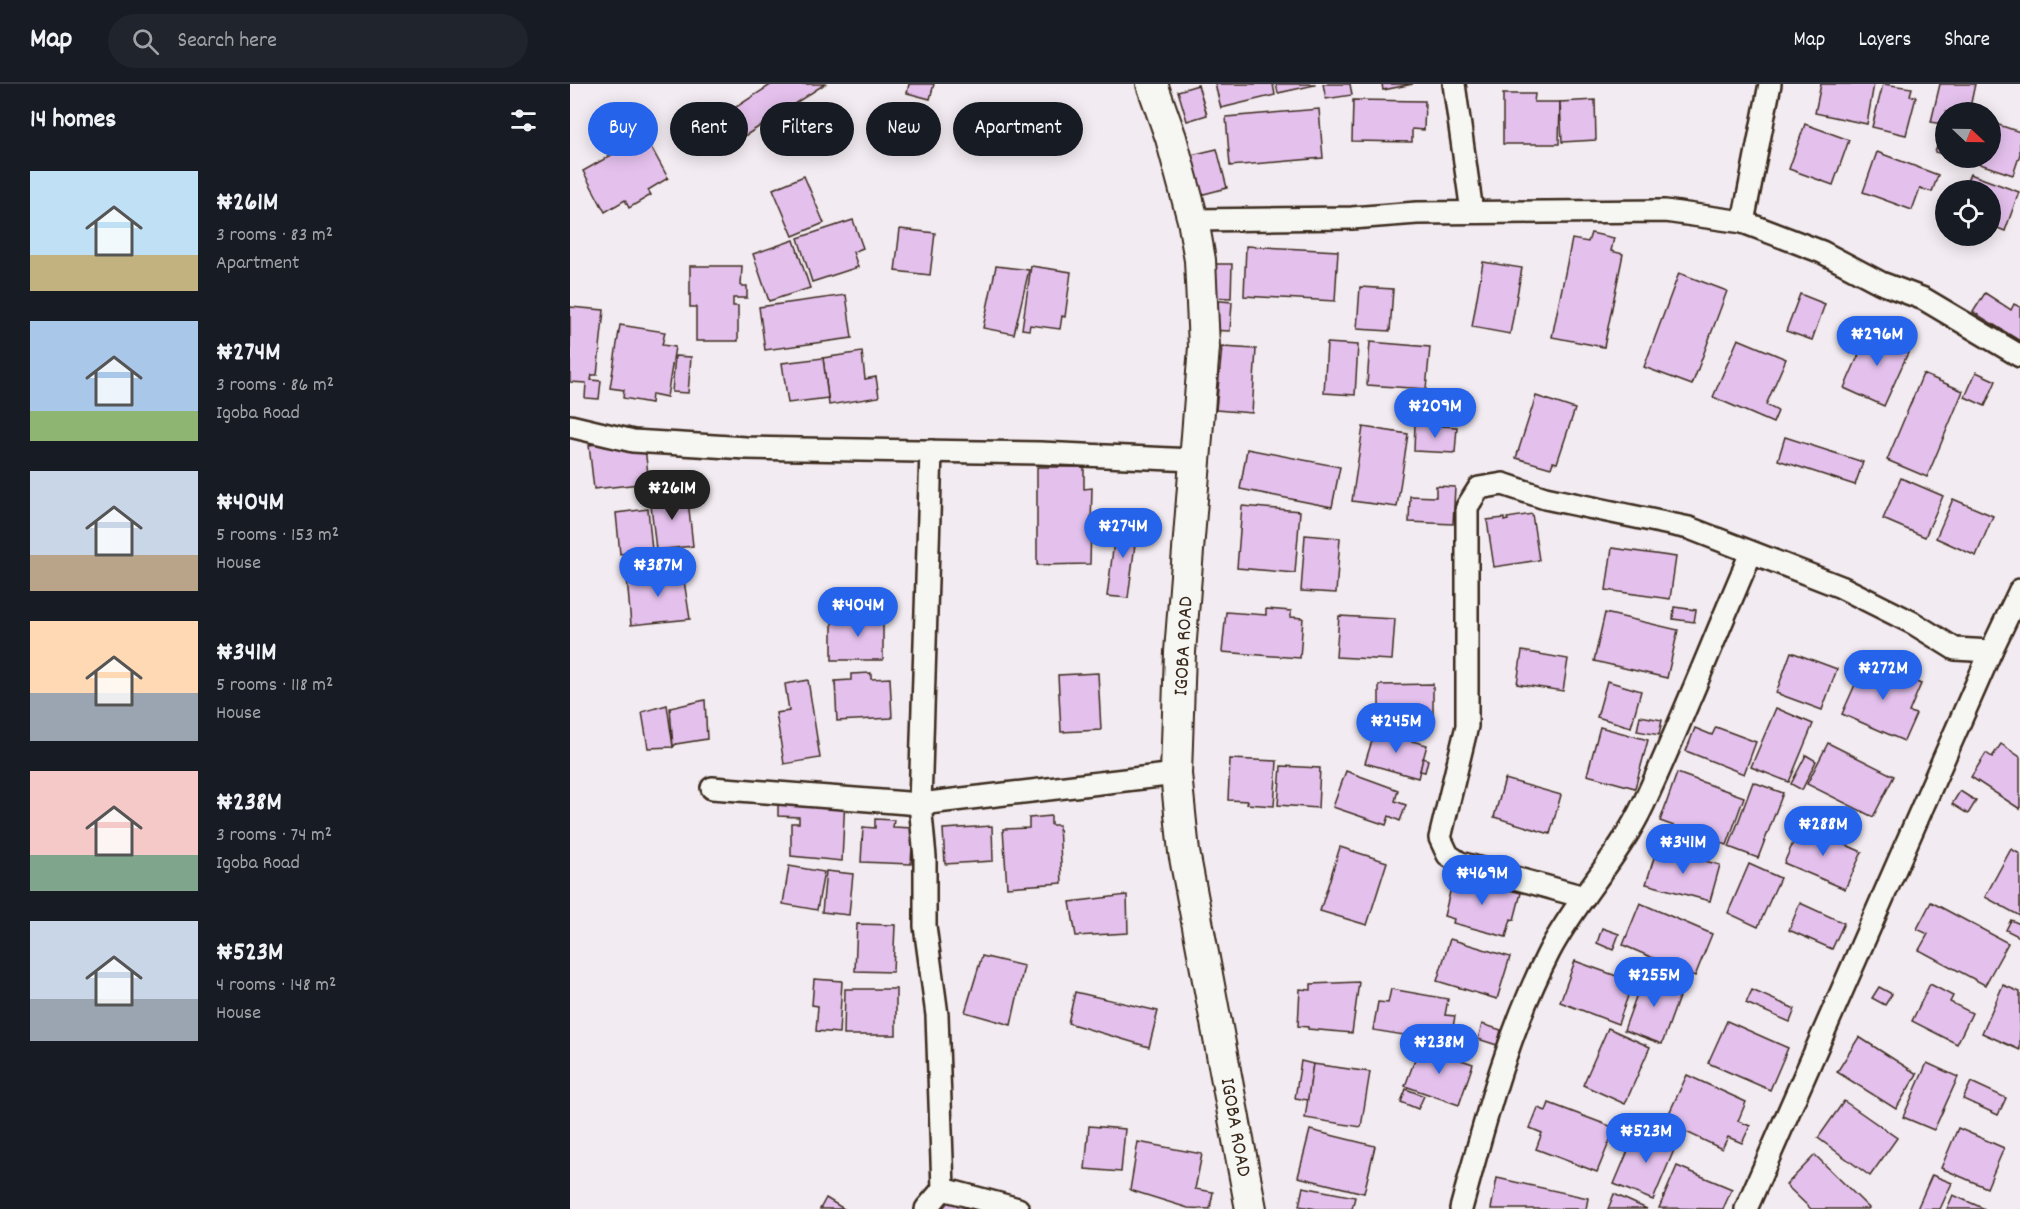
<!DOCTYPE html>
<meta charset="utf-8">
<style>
:root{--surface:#171b24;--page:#20242c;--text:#f1f3f6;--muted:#9ea1a6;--line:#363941;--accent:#2563eb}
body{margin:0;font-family:Dekko,sans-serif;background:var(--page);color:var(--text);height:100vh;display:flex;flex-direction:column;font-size:22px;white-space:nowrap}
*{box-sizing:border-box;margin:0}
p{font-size:20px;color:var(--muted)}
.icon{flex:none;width:33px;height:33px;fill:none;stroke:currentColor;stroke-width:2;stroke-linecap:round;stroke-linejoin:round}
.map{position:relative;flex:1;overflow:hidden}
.details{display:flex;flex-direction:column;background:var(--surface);width:570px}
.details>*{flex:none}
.hud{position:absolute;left:18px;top:18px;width:570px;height:54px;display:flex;gap:12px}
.needle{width:39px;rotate:112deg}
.controls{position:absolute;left:1365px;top:18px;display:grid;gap:12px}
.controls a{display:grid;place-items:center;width:66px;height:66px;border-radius:50%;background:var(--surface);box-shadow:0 3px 15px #0003;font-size:30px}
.price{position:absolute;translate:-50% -51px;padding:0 14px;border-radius:21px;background:var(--accent);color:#fff;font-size:20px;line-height:39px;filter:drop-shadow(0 2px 3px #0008)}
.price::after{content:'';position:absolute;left:50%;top:36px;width:18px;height:14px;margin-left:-9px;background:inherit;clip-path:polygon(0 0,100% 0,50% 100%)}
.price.current{background:#222;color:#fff}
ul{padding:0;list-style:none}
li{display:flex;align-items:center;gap:18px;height:150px;padding:0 30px}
li span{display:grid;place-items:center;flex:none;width:168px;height:120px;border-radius:0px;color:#555}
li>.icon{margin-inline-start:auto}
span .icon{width:72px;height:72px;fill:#fffc;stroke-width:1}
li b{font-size:26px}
h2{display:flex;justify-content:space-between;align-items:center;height:72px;padding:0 30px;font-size:26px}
.pill{padding:0 21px;border-radius:27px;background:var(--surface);box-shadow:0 3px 15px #0003;font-size:21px;line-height:54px}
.pill.current{background:var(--accent);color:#fff}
header{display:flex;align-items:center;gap:36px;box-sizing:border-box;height:84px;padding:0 30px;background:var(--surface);border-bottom:2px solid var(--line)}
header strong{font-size:28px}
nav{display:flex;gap:33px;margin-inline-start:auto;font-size:21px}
.search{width:420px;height:54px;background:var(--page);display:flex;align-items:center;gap:15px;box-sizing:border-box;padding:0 21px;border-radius:33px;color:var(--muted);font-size:22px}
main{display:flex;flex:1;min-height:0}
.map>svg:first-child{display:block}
</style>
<header>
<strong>Map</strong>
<div class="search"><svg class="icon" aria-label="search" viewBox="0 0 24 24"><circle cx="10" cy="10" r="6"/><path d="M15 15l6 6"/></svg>Search here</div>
<nav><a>Map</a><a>Layers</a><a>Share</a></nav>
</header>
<main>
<section class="details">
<h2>14 homes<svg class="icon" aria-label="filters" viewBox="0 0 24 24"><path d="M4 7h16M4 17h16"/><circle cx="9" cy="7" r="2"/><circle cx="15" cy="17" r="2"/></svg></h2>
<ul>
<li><span style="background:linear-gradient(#bfe0f5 70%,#c2b280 0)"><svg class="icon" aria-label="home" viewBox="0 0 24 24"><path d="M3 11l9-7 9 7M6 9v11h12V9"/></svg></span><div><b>₦261M</b><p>3 rooms · 83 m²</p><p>Apartment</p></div></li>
<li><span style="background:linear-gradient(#a9c7e8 75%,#8fb573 0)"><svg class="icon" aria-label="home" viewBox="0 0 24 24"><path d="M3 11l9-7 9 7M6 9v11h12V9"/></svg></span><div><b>₦274M</b><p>3 rooms · 86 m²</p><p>Igoba Road</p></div></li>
<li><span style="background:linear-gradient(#c9d6e8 70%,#b9a48a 0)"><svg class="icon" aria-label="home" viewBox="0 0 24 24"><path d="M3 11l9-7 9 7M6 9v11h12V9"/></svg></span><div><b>₦404M</b><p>5 rooms · 153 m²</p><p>House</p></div></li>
<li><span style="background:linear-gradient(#ffd9b3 60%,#9aa5b1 0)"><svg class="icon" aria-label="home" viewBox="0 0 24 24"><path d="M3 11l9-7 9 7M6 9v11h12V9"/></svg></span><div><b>₦341M</b><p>5 rooms · 118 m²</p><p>House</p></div></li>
<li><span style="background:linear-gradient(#f6c9c9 70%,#7fa58c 0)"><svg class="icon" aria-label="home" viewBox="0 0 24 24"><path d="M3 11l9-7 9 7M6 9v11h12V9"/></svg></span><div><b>₦238M</b><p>3 rooms · 74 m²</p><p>Igoba Road</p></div></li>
<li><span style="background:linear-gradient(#c9d6e8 65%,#9aa5b1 0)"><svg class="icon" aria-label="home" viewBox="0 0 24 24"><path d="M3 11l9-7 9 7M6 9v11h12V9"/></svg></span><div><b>₦523M</b><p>4 rooms · 148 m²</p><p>House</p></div></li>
</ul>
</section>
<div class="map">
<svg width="1450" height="1125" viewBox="0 0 1450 1125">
<rect width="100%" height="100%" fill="#f2ebf1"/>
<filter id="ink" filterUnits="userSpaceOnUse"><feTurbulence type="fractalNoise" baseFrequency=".0167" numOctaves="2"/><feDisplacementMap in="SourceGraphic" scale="12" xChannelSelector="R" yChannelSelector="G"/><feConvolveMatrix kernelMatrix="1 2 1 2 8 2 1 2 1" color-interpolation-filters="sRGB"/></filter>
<g filter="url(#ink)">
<g fill="#e4c1ed" stroke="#3b2a1e" stroke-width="1.5">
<path d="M202,0H255L164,59L149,34Z"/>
<path d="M339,0H364L360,15L337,9Z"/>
<path d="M645,0H703L705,11L651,24Z"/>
<path d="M706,0H745V1L708,9Z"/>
<path d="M753,0H780L782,11L756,15Z"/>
<path d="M812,0H843L813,6Z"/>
<path d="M1251,0H1304L1297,40L1245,29Z"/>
<path d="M1313,0L1342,4L1340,11L1346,13L1336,51L1302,43Z"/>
<path d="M1370,0H1405L1399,28H1376V41L1361,38Z"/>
<path d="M628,1L637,31L617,37L608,7Z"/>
<path d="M933,10H965L964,18H990L989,60H933Z"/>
<path d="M783,16L855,17L854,46L842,45V58L782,57Z"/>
<path d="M1025,16L1026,56L992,58L990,18Z"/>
<path d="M749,25L753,74L660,82L656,33Z"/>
<path d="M1420,38L1450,48V70L1443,91L1401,77L1402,74H1420Z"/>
<path d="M1235,40L1279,56L1263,101L1219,85Z"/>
<path d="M1372,49L1376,50V71L1365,68Z"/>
<path d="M75,52L98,94L78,106L81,111L59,124L55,116L35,128L13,87Z"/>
<path d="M647,65L657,104L630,111L621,71Z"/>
<path d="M1307,68L1368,91L1362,108L1350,104L1342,126L1293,108Z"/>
<path d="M1400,90L1449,108L1435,147L1420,141V106H1393Z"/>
<path d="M234,92L254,139L223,152L203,105Z"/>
<path d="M283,136L293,164L283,168L288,183L242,198L228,154Z"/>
<path d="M330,145L365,149L360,191L325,187Z"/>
<path d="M1021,149L1044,154L1041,167L1053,170L1034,263L982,253L1002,155L1018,158Z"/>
<path d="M224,156L240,204L199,217L183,170Z"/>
<path d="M676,162L768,167L765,217L674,212Z"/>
<path d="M913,178L952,184L940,250L902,243Z"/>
<path d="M639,180H662L661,214L638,213Z"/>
<path d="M120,182H172L171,202H177V214H163V222H168V257H126V223H120Z"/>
<path d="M426,182L459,186L444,250L413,244Z"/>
<path d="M461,182L501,188L495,233L492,232L490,245L460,241L459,246L452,245Z"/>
<path d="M1109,189L1157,207L1122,301L1074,283Z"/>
<path d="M790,203L823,205L820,247L787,245Z"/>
<path d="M1415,209L1441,226L1444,220L1450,223V257L1403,228Z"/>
<path d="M1230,210L1255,220L1242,256L1216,247Z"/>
<path d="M276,211L282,254L195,266L189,223Z"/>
<path d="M640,216L662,218L660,247L638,246Z"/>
<path d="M0,223L34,226L27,291H22L21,296L31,297L29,315L15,314L16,299L0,298Z"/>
<path d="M50,241L95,248L92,261L105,263L97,313L82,310L81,319L53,314L54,306L40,304Z"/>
<path d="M1301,243L1341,262L1314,322L1274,304Z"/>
<path d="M1168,255L1216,275L1196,321L1208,327L1203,339L1143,313Z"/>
<path d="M800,258L860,263L856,305L797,301Z"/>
<path d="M757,259L788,261L785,311L754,309Z"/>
<path d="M652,263L686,265L682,329L646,326Z"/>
<path d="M292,268L295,295L306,293L309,313L259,321L253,274Z"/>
<path d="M105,272L121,273L118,309L102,308Z"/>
<path d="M253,274L258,314L218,319L212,279Z"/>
<path d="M1406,288L1426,297L1415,322L1395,313Z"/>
<path d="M1353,290L1393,307L1357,393L1317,376Z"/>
<path d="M966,312L1005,325L987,379L983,378L981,384L946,374Z"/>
<path d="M845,340L887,343L885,369L844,367Z"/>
<path d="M793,343L838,350L827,423L782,417Z"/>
<path d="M1215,353L1293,378L1285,401L1208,376Z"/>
<path d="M74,355L79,399L24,405L19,361Z"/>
<path d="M677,365L770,383L762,423L670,405Z"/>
<path d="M467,383H514V405L522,404L520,480L467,481Z"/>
<path d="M1331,394L1373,412L1355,453L1313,435Z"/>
<path d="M866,402L885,403L883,440L839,438L840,412L866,413Z"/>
<path d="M117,407L123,462L86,466L80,412Z"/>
<path d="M1383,415L1423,432L1406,472L1366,454Z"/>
<path d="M672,422L730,427L725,489L667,484Z"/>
<path d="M78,425L82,466L50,470L46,429Z"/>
<path d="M962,430L969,476L924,483L917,436L934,434V437L938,436L937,434Z"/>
<path d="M547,435L568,437L558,514L537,512Z"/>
<path d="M735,451L770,454L766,509L731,507Z"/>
<path d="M1042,464L1106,473L1100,515L1036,506Z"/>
<path d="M112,484L120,535L61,541L57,494Z"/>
<path d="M1104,523L1126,526L1124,538L1103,535Z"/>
<path d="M696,525L721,527V533L733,534L730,574L652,568L656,528L696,531Z"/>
<path d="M1035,529L1108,546L1097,594L1024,577Z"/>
<path d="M769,532L825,535L822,576L766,573Z"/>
<rect x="262" y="533" width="51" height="43"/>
<path d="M952,567L998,575L993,607L947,600Z"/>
<path d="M1221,568L1267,585L1252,626L1206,609Z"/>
<path d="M1296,576L1351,600L1339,628L1346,630L1334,657L1272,630Z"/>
<path d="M301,589V595L320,594L322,634L267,637L265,597L281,596V590Z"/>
<path d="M528,589L531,646L491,648L488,591Z"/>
<path d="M238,596L250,674L214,680L206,629L219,627L215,600Z"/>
<path d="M1037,597L1071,607L1061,643L1027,633Z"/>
<path d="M863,600V640L809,641V601Z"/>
<path d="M135,616L137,655L106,660L103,663L100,624Z"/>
<path d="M97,621L103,663L78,664L72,628Z"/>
<path d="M1206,624L1243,640L1219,698L1181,683Z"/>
<path d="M1070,632L1092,636L1089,651L1067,647Z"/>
<path d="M1030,643L1078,656L1065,704L1017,691Z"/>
<path d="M1146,643L1186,658L1174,690L1116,667L1125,644L1142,651Z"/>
<path d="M805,647L857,661L848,694L795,679Z"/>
<path d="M1258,659L1324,692L1303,733L1237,700Z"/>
<path d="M1431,660L1450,673V725L1401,693L1416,669L1422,673Z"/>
<path d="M1236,671L1246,677L1232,706L1221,700Z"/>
<path d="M853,674L858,676L855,688L850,687Z"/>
<path d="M660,675L707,677L704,722L677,720L678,717L658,716Z"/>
<path d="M711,682L750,684L748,724L708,721Z"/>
<path d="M776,687L828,706L825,717L836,721L830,737L819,732L816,741L763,723Z"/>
<path d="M1107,689L1174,713L1157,761L1090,737Z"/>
<path d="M935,695L991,711L980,750L924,733Z"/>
<path d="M1183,698L1213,709L1188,774L1159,763Z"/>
<path d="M1390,707L1406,717L1398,730L1382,720Z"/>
<path d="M208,712L275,713L272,777L221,772V739H229V733L208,732Z"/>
<path d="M481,732V741H489L492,799L437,803L433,745L459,744V734Z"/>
<path d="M305,735L324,736L323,743L343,744L341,780L291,778L293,743L305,744Z"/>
<path d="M1231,741L1292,768L1275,805L1214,779Z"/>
<path d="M422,742L423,777L375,780L373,745Z"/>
<path d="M770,763L817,778L797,841L750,827Z"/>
<path d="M1087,764L1150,781L1140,817L1076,800Z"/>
<path d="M1441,765L1450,770V832L1415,813Z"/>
<path d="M1179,780L1210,794L1188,843L1158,829Z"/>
<path d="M219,782L254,788L247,826L213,820Z"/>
<path d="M256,787L283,790L279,831L252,828Z"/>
<path d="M884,792L951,809L944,836L941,835L936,853L883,839L884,835L874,832Z"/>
<path d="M557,811L558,849L506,852L500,818Z"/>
<path d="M1361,818L1438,859L1415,901L1349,866L1358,850L1347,845Z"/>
<path d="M1070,819L1142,850L1125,892L1053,861Z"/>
<path d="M1230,819L1274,839L1262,865L1219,846Z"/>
<path d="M1441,836L1450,840V853L1436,846Z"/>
<path d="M287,840L325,841L323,888L285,887Z"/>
<path d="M1032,844L1049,850L1043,866L1027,859Z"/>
<path d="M880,855L940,873L927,915L867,897Z"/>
<path d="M412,872L454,882L441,941L395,928Z"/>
<path d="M1005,877L1063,898L1048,940L990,918Z"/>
<path d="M1075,888L1113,902L1092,960L1054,946Z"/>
<path d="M244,895L272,897L269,949L246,947L248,922L242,921Z"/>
<path d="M789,898L782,949L738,945V943L728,942L730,905L741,906V900Z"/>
<path d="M1360,900L1383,912L1380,918L1402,929L1387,960L1342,937Z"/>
<path d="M1433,901L1450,908V966L1412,949Z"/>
<path d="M1309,903L1322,910L1315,921L1302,914Z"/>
<path d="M275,905H326V951H274Z"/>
<path d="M821,905L878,915L875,931L885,932L882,949L872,947L870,957L803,946L808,918L818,919Z"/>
<path d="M1182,906L1225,925L1220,938L1176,919Z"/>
<path d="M505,908L588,927L579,963L498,939Z"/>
<path d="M1157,937L1218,964L1200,1006L1138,979Z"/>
<path d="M912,940L931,946L927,961L908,955Z"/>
<path d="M1038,944L1080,963L1055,1020L1013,1001Z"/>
<path d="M1289,953L1347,990L1326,1025L1267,988Z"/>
<path d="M850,962L903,980L889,1021L835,1002Z"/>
<path d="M731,977L743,980L738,1016L725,1014Z"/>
<path d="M1357,979L1388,993L1364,1046L1333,1033Z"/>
<path d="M743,980L800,988L791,1043L735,1034Z"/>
<path d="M1117,991L1176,1018L1168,1037L1180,1042L1172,1059L1158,1053L1152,1065L1095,1038Z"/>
<path d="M1401,998L1436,1014L1428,1031L1393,1015Z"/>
<path d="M836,1005L854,1012L848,1025L831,1018Z"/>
<path d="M1274,1017L1327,1054L1300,1092L1248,1054Z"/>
<path d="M979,1019L1045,1044L1027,1088L966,1065L972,1049L960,1044L968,1024L976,1027Z"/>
<path d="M519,1042L555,1045L551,1088L515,1085Z"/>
<path d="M1068,1043L1107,1059L1083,1116L1044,1100Z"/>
<path d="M1388,1044L1434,1064L1417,1104L1371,1084Z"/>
<path d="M740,1046L805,1062L794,1109L728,1093Z"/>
<path d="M568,1058L632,1070L625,1105L643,1108L640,1125L618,1124L560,1106Z"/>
<path d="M1245,1071L1299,1124L1298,1125H1241L1216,1101Z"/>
<path d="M1107,1082L1162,1105L1153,1125L1089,1124Z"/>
<path d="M1362,1091L1382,1099L1370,1125H1347Z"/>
<path d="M927,1094L1018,1114L1016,1125H921Z"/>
<path d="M385,1097L411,1107L404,1125H355L380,1112Z"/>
<path d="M733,1103L785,1113L782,1125H747L729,1122Z"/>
<path d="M1044,1110L1077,1125H1038Z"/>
<path d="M1383,1111L1415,1125H1377Z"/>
<path d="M256,1114L274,1125H250Z"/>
</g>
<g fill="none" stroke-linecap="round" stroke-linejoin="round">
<defs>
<g id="street">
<path d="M884,0L902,128"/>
<path d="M623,136L782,134L847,129L1095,127L1173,138L1252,168L1311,199L1354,215L1450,272"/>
<path d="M1173,138L1200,0"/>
<path d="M0,342L63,357L176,364L470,369L623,376"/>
<path d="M361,367L350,720L355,773V842L367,931L373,1105"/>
<path d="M142,704L350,720L606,690"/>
<path d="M1014,813L890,779L878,771L870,754L897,642V423L909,404L933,400L975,414L1119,444L1271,503L1343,539L1385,565L1421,567L1450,506"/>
<path d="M356,1125L373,1105L448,1125"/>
<path d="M891,1125C915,1037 937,950 979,868C1006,816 1049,773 1074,719C1112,637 1145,552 1181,469"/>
<path d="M1176,1125L1421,567"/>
</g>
<path id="secondary" d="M582,0L601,54L623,136L630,176L634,263L610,568L606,690L614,768L681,1125"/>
</defs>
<use href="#street" stroke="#3b2a1e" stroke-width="26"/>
<use href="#secondary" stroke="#3b2a1e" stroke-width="34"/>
<use href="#street" stroke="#f6f6f2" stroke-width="21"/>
<use href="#secondary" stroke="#f6f6f2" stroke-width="30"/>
</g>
</g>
<g text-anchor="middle" stroke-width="5" stroke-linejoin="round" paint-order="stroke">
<g font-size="21" fill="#3b2a1e" stroke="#f6f6f2">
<text transform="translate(612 562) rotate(-87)" y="7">IGOBA ROAD</text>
<text transform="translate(667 1043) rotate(80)" y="7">IGOBA ROAD</text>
</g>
</g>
</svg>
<div class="controls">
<a><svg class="needle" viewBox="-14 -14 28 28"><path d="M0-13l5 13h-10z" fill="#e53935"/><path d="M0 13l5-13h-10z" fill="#9ea1a6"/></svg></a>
<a><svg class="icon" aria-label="locate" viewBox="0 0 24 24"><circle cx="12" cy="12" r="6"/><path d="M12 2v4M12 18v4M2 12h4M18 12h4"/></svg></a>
</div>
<b class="price" style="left:1307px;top:283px">₦296M</b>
<b class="price" style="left:865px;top:355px">₦209M</b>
<b class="price current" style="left:102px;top:437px">₦261M</b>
<b class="price" style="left:553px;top:475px">₦274M</b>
<b class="price" style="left:88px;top:514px">₦387M</b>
<b class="price" style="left:288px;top:554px">₦404M</b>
<b class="price" style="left:1313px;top:617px">₦272M</b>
<b class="price" style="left:826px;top:670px">₦245M</b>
<b class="price" style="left:1253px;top:773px">₦288M</b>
<b class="price" style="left:1113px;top:791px">₦341M</b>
<b class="price" style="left:912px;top:822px">₦469M</b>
<b class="price" style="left:1084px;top:924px">₦255M</b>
<b class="price" style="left:869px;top:991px">₦238M</b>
<b class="price" style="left:1076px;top:1080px">₦523M</b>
<div class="hud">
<a class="pill current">Buy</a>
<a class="pill">Rent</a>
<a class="pill">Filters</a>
<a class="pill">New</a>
<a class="pill">Apartment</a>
</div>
</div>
</main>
